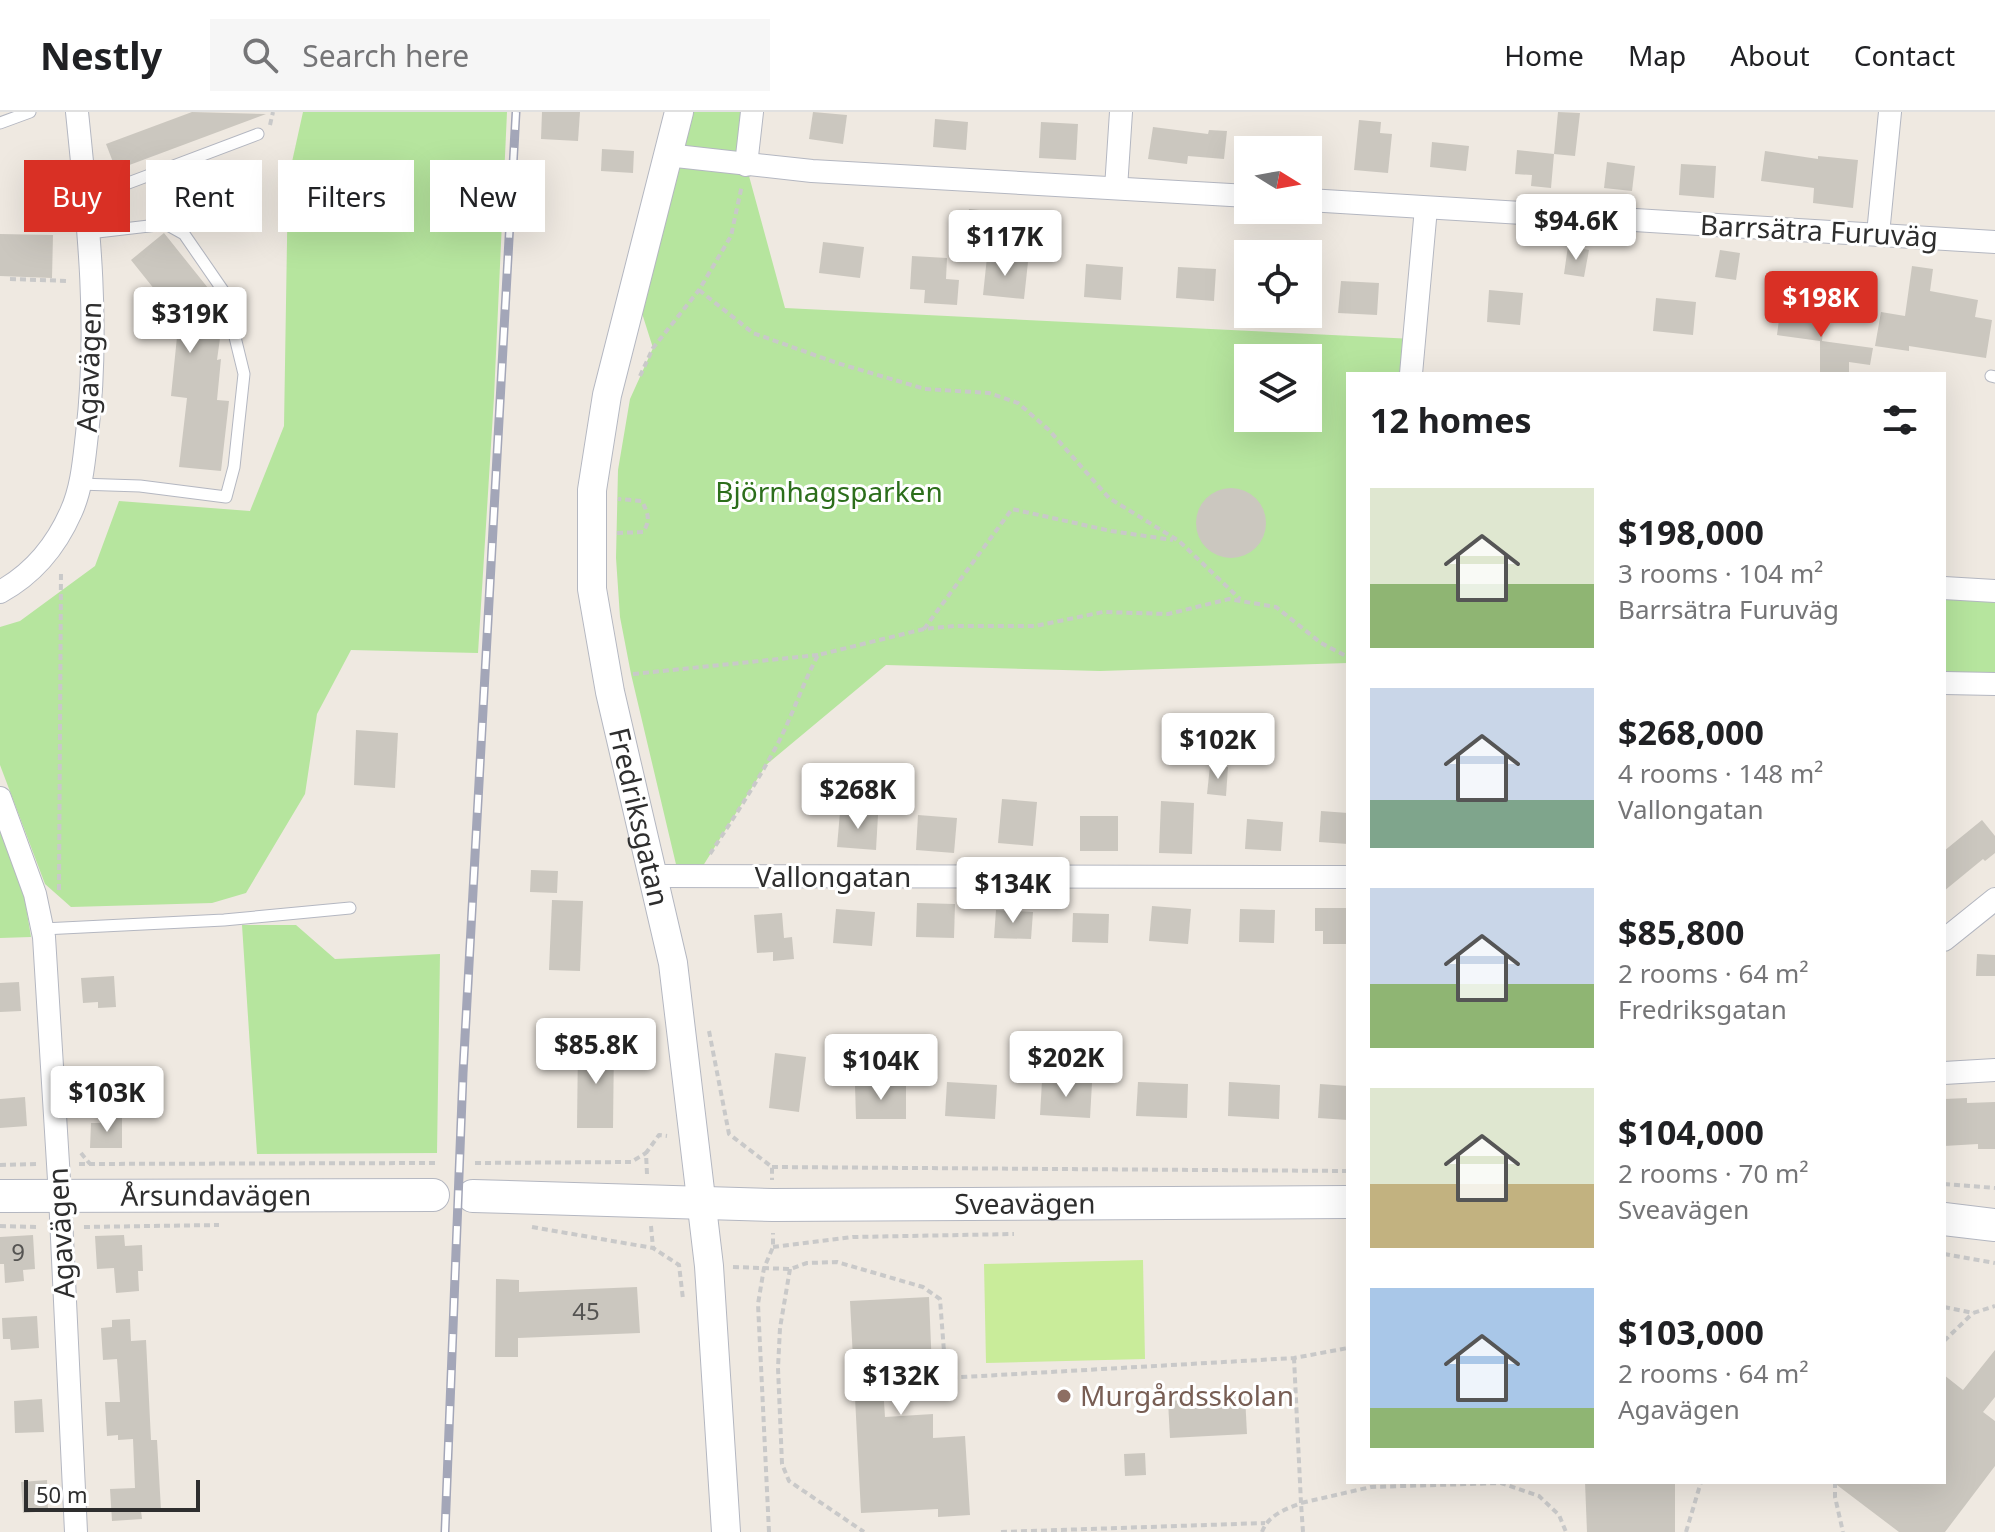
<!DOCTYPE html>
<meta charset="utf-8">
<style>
:root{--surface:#fff;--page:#f6f6f6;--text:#202124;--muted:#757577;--line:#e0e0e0;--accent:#d93025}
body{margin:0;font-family:"Noto Sans",sans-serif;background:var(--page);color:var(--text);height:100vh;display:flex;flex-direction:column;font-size:30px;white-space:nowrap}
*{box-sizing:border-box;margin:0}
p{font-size:26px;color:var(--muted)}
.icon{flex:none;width:44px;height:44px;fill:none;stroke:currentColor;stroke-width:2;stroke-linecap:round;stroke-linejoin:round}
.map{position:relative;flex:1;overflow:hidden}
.sheet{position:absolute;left:1346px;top:260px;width:600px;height:1112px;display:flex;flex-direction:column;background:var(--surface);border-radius:0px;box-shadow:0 8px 32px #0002}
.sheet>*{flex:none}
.guide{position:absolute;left:24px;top:48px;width:760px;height:72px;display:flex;gap:16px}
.needle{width:52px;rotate:101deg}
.buttons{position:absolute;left:1234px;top:24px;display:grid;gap:16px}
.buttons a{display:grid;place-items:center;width:88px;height:88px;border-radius:0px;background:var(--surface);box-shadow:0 8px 32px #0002;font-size:40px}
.scale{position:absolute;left:24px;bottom:20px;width:176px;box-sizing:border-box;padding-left:8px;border:4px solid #2e2e2e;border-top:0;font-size:22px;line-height:28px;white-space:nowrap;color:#2e2e2e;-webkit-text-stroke:6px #fff;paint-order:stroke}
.price{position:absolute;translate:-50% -68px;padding:0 18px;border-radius:8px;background:#fff;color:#222;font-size:26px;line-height:52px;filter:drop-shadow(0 2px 4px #0008)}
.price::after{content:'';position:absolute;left:50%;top:48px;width:24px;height:18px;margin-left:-12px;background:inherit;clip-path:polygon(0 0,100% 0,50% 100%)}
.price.active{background:var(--accent);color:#fff}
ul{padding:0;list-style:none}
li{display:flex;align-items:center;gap:24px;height:200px;padding:0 24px}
li span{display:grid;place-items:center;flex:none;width:224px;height:160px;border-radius:0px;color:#555}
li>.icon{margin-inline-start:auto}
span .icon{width:96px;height:96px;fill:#fffc;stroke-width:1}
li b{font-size:34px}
h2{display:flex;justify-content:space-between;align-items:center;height:96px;padding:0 24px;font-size:34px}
.chip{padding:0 28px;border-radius:0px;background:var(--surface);box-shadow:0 8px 32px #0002;font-size:28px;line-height:72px}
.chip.active{background:var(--accent);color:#fff}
header{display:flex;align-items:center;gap:48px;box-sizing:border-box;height:112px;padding:0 40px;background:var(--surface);border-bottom:2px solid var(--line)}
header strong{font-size:38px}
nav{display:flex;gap:44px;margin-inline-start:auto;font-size:28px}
.search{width:560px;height:72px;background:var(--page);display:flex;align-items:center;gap:20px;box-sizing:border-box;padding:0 28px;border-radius:0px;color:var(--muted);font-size:30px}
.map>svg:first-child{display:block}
</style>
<header>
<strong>Nestly</strong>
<div class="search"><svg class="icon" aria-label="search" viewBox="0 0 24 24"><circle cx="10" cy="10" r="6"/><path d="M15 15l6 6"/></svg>Search here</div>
<nav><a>Home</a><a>Map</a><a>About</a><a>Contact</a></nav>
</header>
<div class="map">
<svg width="1995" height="1420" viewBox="0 0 1995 1420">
<rect width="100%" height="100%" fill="#efe9e1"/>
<g fill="#b6e59e" fill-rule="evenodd">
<path d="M303,0H507L494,285L478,541L351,538L317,602L305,682L246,781L212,791L71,795L45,772L0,653V515L20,509L95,454L119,389L250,399L284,314L288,68Z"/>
<path d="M679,0H752L746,53L785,196L1414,227L1411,262H1348V551L1100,559L886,553L766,653L696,765H679L631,562L620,505L616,446L618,358L630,287L653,236L634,176ZM1248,246H1308V306H1248Z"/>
<path d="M1944,476L1995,479V572L1944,571Z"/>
<path d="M0,706L22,770L31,825L0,826Z"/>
<path d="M242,813H296L335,847L440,842L437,1041L257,1042Z"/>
</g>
<path fill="#c9ec9a" d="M1143,1148L1145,1247L986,1251L984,1152Z"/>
<g fill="#cbc7bf">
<path d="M192,0L266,2L116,58L106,32Z"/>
<path d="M542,0H580L578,29L541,27Z"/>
<path d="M813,0L847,3L843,32L809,27Z"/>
<path d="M1558,0L1580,1L1575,44L1554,42L1551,76L1531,74L1532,63L1515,62L1517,38L1554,42Z"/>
<path d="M935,7L968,10L966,38L933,35Z"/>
<path d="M1359,8L1381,10L1380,21L1392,22L1388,61L1354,58Z"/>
<path d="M1041,10L1078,12L1076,48L1039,46Z"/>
<path d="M1153,15L1208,22L1209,18L1227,19L1224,47L1188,44L1187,52L1148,47Z"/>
<path d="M1432,30L1469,34L1466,59L1430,55Z"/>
<path d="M602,37L634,39L633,61L601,59Z"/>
<path d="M1765,39L1818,47V44L1858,48L1853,96L1813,91L1814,76L1761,69Z"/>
<path d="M1607,50L1635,54L1632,79L1604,76Z"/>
<path d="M1681,52L1716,54L1714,86L1679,83Z"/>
<path d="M969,97L990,99L988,124L966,122Z"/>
<path d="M164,121L208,176L191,190L205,217L221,219L217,248L221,247L217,288L229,289L221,359L179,355L187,286L171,284L178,215L175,203L131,148Z"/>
<path d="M0,122L53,123L52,166L0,164Z"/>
<path d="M823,130L864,135L860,166L819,161Z"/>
<path d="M1568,134L1589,138L1584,165L1564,162Z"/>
<path d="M1720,138L1740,141L1736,168L1715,165Z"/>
<path d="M912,144L947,146L946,167L959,168L957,193L924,191L925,178L910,177Z"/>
<path d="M987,145L1028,150L1024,187L983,183Z"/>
<path d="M1086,152L1123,155L1121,188L1084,185Z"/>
<path d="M1912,154L1933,157L1930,179L1978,188L1975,205L1992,208L1986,246L1909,234V239L1875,234L1881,200L1905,204Z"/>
<path d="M1178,155L1216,157L1214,189L1176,186Z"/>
<path d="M1341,169L1379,171L1377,203L1338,201Z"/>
<path d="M1489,178L1523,181L1520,213L1487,210Z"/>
<path d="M1656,186L1696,190L1693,223L1653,219Z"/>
<path d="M1781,192L1826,197L1822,229L1873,236L1870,253L1849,250V262H1820V229L1777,223Z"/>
<circle cx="1231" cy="411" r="35"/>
<path d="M356,618L398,621L395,676L354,673Z"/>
<path d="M1210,654L1228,655L1226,684L1207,682Z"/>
<path d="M1002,687L1037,690L1033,734L998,731Z"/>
<path d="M1161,689L1194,691L1192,742L1159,741Z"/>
<path d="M1321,699L1348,701V732L1319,730Z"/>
<path d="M840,700L878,703L876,738L837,735Z"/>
<path d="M918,703L957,706L954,741L916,738Z"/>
<rect x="1080" y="704" width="38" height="35"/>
<path d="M1247,707L1283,710L1281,739L1245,737Z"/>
<path d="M1982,708L1995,724V741L1985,749L1983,747L1944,779V739Z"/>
<path d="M531,758L558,759L557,781L530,780Z"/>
<path d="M552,788L583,789L580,859L549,858Z"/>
<path d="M917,791L955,792L954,826L916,825Z"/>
<path d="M1152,794L1191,797L1188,832L1149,829Z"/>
<path d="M1315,796H1348V832H1323V819H1315Z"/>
<path d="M836,797L875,800L872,834L833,831Z"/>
<path d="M1240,797L1275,798L1274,831L1239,830Z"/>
<path d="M996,798L1033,800L1031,827L994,826Z"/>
<path d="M782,801L784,826L792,825L794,847L773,849V840L757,841L754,803Z"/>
<path d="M1073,801L1109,802L1108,831L1072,830Z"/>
<path d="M1977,842L1995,843V864H1976Z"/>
<path d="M114,864L116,895L98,896V890L83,891L81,866Z"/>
<path d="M19,870L21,899L0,900V871Z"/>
<path d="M578,931H614L613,1016H577Z"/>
<path d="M775,941L806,945L799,1000L769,996Z"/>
<path d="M1042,969L1092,971L1090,1006L1040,1003Z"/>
<path d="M947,970L997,973L995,1007L945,1004Z"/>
<path d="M1138,970L1188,972L1187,1006L1136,1004Z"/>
<path d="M1229,970L1280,973L1279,1007L1228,1004Z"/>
<path d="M906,972V1007H856L855,973Z"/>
<path d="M1320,972L1348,974V1008L1318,1006Z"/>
<path d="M25,985L27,1014L0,1016V987Z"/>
<path d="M1967,986V991L1995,990V1037H1978V1032L1944,1034V987Z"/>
<path d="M100,1006H122V1036H90L91,1011H100Z"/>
<path d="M33,1123L35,1157L23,1158L24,1169L5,1171L4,1152H0V1125Z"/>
<path d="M124,1123L125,1134L142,1133L143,1159H138L139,1179L116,1181L114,1156L97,1157L95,1124Z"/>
<path d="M496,1167L519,1168V1180L637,1175L640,1221L518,1226V1245H495Z"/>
<path d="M929,1185L932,1257L882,1259L885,1305L933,1302V1326L965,1324L970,1403L938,1405V1397L861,1401L850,1189Z"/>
<path d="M37,1204L39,1236L11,1238L10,1227H3L2,1206Z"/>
<path d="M130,1207L131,1229L146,1228L151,1328H157L161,1398L141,1399L142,1407L112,1409L110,1377L135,1376L133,1327L118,1328V1323L107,1324L105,1290H120L117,1247L103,1248L101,1216L112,1215V1208Z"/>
<path d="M1995,1238V1285L1983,1300L1995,1309V1354L1945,1420H1899L1833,1370H1944V1263L1963,1278Z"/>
<path d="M1245,1284L1247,1322L1170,1326L1168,1289Z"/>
<path d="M42,1287L44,1320L15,1321L14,1289Z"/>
<path d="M1145,1341L1146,1363L1125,1364L1124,1342Z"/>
<path d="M47,1368L48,1399L23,1401L21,1370Z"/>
<path d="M1585,1370H1675V1420H1587Z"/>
</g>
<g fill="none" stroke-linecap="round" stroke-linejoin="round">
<defs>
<g id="service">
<path d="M0,11L30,0"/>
<path d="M86,87L258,22"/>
<path d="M1991,264L1995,265"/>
<path d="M79,372L140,374L226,385L234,355L244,262L224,180L184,122L166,112L89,121"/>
<path d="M43,817L224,808L350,796"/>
</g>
<g id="minor">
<path d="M667,43L812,59L1248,84"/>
<path d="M746,53L752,0"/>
<path d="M1116,76L1121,0"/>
<path d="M1308,88L1995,130"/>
<path d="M1878,122L1890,0"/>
<path d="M1411,262L1426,96"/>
<path d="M1944,476L1995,479"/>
<path d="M0,480C33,462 56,434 71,400C82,376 84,348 87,322C100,215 88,107 77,0"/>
<path d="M1944,571L1995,572"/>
<path d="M0,686L35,782L44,825L60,1084L76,1420"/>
<path d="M654,764L1348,765"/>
<path d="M1944,828L1995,787"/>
<path d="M1944,961L1995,958"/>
</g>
<g id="tertiary">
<path id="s1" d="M679,0L607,283L592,378V477L610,580L673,851L709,1154L726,1420"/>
</g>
<g id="secondary">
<path id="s2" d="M0,1084L433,1083"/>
<path id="s3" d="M473,1084L773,1093L1348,1090"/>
<path d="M1944,1107L1995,1113"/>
</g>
</defs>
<use href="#service" stroke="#b4b7c1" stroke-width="13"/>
<use href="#minor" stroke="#b4b7c1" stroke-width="24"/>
<use href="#tertiary" stroke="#b4b7c1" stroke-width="30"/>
<use href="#secondary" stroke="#b4b7c1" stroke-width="34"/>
<g stroke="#c9c9c9" stroke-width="4" stroke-dasharray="6 4" stroke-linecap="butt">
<path d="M270,13L273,0"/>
<path d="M10,167L69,169"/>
<path d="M699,178L753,221L837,251L925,277L989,281L1018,291L1049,318L1109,386L1179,429L1240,487"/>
<path d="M640,264L653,236L699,178L731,124L742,73"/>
<path d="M617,421L643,420C651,408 648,402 642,389L618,387"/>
<path d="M924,517L1012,397L1111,419L1173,428"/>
<path d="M633,562L818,543"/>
<path d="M710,742C733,707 756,672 776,635C792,605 802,573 818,543L924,517L954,514H1035L1103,500L1168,502L1229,487L1276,495L1321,531L1348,545"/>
<path d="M59,778L61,459"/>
<path d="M709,919L729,1022L772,1055V1068"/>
<path d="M81,1041L90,1052"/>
<path d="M475,1051L631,1050L646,1041"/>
<path d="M79,1052L437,1051"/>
<path d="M0,1053L38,1052"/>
<path d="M772,1055L1348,1059"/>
<path d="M647,1062L646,1041L659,1023L667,1024"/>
<path d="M1944,1072L1995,1076"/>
<path d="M0,1114L39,1115"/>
<path d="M651,1114L653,1136"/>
<path d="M84,1115L219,1113"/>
<path d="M532,1115L653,1136L679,1153L683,1187"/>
<path d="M773,1135L853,1125L1014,1122"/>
<path d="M1944,1142L1995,1151"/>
<path d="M733,1155L790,1157L807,1151L837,1150L923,1175L940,1187L946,1266L1294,1246L1348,1236"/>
<path d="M790,1157L780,1216L778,1256L782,1352L789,1369L864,1420"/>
<path d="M1944,1195L1973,1201L1995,1194"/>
<path d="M1944,1229L1973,1201"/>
<path d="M1835,1370V1385L1843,1420"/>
<path d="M769,1420L758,1192L764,1156L773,1135V1121"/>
<path d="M1001,1420L1265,1411"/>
<path d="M1262,1420C1268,1403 1286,1397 1301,1391L1294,1246"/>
<path d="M1303,1420L1301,1391L1371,1375L1501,1371L1539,1384L1559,1403L1566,1420"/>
<path d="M1686,1420L1701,1370"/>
</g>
<use href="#service" stroke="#fff" stroke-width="11"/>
<use href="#minor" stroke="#fff" stroke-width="22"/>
<use href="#tertiary" stroke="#fff" stroke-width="28"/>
<use href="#secondary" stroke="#fff" stroke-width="32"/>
<defs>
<path id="rail" d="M445,1420L463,961L516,0"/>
</defs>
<use href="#rail" stroke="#a3a6b8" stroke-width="9"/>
<use href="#rail" stroke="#fff" stroke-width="6" stroke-dasharray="18" stroke-linecap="butt"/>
</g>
<circle fill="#8d6e63" stroke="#fff" stroke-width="3" cx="1064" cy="1284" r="8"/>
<g text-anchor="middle" stroke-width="6" stroke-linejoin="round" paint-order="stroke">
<g font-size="24" fill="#555452">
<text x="18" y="1149">9</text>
<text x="586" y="1208">45</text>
</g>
<g font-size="28" fill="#2e2e2e" stroke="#fff">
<text transform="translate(1819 119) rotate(3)" y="10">Barrsätra Furuväg</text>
<text transform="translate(89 255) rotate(-88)" y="10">Agavägen</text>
<text dy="10" stroke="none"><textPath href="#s1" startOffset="720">Fredriksgatan</textPath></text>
<text x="833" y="775">Vallongatan</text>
<text dy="10" stroke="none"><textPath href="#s2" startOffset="216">Årsundavägen</textPath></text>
<text dy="10" stroke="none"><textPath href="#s3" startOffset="552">Sveavägen</textPath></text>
<text transform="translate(61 1121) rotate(-93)" y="10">Agavägen</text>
</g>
<g font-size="28" fill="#2c6e1b" stroke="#fff">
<text x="829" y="390">Björnhagsparken</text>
</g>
<g font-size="28" fill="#785e54" stroke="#fff" text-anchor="start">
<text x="1080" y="1294">Murgårdsskolan</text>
</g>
</g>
</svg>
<div class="buttons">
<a><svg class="needle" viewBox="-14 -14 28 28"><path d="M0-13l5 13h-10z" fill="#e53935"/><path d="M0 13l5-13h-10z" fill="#757577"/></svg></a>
<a><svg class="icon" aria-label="locate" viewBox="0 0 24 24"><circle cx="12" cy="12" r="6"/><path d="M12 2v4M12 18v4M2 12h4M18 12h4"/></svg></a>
<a><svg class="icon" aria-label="layers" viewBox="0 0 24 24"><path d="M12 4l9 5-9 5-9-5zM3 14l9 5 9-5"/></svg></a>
</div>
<div class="scale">50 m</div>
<b class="price" style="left:1576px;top:150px">$94.6K</b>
<b class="price" style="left:1005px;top:166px">$117K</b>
<b class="price active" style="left:1821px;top:227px">$198K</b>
<b class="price" style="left:190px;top:243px">$319K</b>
<b class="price" style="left:1218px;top:669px">$102K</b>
<b class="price" style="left:858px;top:719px">$268K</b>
<b class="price" style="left:1013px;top:813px">$134K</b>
<b class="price" style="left:596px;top:974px">$85.8K</b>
<b class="price" style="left:1066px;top:987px">$202K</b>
<b class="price" style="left:881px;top:990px">$104K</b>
<b class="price" style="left:107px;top:1022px">$103K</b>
<b class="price" style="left:901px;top:1305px">$132K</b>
<div class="guide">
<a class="chip active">Buy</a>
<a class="chip">Rent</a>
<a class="chip">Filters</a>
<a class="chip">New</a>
</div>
<section class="sheet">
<h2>12 homes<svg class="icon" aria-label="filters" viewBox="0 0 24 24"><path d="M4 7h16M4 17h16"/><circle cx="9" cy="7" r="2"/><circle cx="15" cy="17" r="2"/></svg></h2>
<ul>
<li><span style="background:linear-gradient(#dfe7d0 60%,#8fb573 0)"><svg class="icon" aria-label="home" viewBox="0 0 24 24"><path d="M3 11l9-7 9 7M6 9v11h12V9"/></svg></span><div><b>$198,000</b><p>3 rooms · 104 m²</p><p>Barrsätra Furuväg</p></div></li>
<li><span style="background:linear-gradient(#c9d6e8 70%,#7fa58c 0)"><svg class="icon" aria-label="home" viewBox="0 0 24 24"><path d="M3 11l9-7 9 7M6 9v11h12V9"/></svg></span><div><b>$268,000</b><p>4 rooms · 148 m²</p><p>Vallongatan</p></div></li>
<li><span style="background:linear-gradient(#c9d6e8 60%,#8fb573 0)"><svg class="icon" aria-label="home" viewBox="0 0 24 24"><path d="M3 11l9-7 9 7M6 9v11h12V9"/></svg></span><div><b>$85,800</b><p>2 rooms · 64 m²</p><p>Fredriksgatan</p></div></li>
<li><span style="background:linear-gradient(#dfe7d0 60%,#c2b280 0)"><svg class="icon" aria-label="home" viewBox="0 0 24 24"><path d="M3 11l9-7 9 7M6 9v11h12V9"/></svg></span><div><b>$104,000</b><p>2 rooms · 70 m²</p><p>Sveavägen</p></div></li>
<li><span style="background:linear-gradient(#a9c7e8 75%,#8fb573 0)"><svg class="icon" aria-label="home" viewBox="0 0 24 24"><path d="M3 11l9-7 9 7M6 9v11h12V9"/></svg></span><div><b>$103,000</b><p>2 rooms · 64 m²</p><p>Agavägen</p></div></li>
</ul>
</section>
</div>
